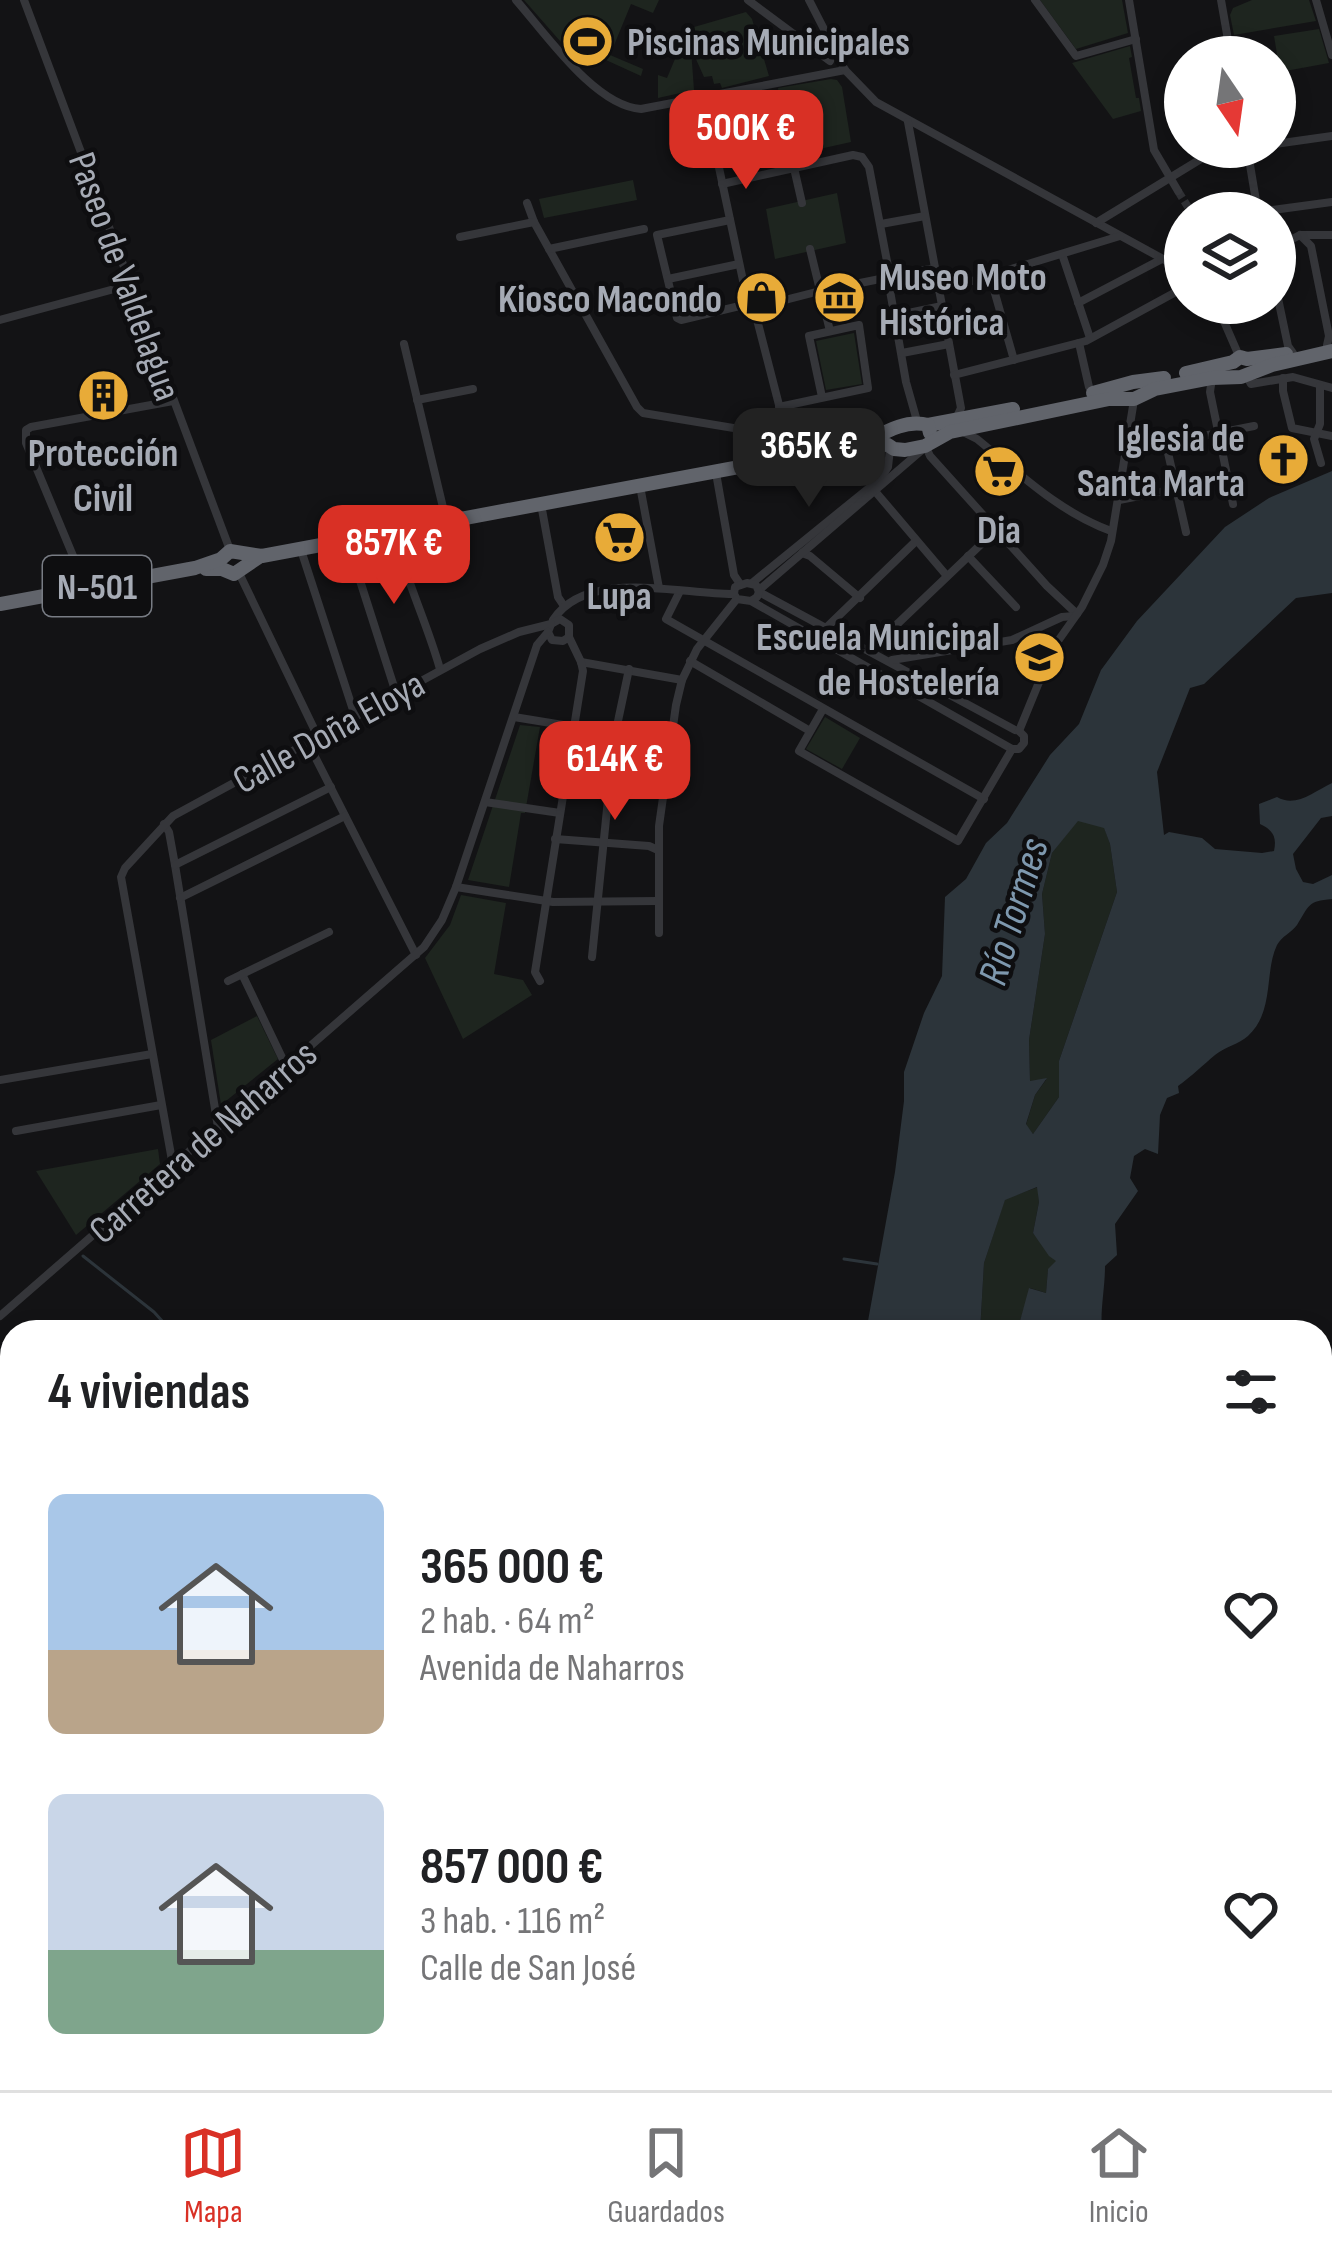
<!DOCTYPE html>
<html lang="es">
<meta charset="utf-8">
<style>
:root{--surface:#fff;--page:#f6f6f6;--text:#202124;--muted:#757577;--line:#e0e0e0;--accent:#d93025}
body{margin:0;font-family:"Sofia Sans Condensed",sans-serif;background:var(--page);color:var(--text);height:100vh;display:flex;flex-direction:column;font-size:45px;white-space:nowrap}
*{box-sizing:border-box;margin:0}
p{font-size:39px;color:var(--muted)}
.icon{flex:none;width:66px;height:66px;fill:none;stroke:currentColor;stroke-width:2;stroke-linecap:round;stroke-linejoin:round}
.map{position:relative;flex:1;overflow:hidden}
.panel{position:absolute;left:0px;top:1320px;width:1332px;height:771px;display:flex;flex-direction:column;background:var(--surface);border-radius:36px 36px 0 0;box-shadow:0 6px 18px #0003}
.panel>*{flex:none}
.needle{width:78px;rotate:167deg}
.buttons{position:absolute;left:1164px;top:36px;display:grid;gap:24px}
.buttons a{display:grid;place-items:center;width:132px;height:132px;border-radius:50%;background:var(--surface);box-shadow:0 6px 18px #0003;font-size:60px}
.price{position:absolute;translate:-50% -102px;padding:0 27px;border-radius:24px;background:var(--accent);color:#fff;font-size:39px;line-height:78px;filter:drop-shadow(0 3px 6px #0008)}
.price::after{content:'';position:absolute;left:50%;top:72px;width:36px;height:27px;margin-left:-18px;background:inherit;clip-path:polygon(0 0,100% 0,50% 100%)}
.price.active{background:#222;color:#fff}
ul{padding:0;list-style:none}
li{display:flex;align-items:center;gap:36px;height:300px;padding:0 48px}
li span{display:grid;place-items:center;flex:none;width:336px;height:240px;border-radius:18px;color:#555}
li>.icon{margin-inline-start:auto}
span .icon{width:144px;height:144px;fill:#fffc;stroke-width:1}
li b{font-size:51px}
h2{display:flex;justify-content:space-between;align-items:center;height:144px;padding:0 48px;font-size:51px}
.tab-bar{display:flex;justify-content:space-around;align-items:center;height:168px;border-top:3px solid var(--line);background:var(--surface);font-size:33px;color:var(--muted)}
.tab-bar a{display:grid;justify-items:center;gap:6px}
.tab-bar .active{color:var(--accent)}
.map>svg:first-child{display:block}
</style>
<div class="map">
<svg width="1332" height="2090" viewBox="0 0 1332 2090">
<rect width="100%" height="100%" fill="#131315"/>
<g fill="#1e251f">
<path d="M524,0H659L653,13L631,4L610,55L643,69L641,76L584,50L575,58Z"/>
<path d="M1040,0H1122L1128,33L1076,49Z"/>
<path d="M1252,0H1309L1316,21L1234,35L1230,15L1233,8Z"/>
<path d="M746,12L752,19L769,76L722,88L720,83L714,84L712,76L704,77L695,57L699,54L694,27Z"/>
<path d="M1319,29L1329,63L1280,72L1274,36Z"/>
<path d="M1130,46L1132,57L1129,58L1136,98H1139L1141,111L1113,119L1072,63Z"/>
<path d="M680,47L691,49L694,90L658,98V75L667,78Z"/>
<path d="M831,79L837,80L842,87L851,142L739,167L734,160L729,161L719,111L779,95L778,88Z"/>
<path d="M633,180L637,200L544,218L539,199Z"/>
<path d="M837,193L846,243L775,259L766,209Z"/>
<path d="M854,333L862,384L826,390L816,341Z"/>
<path d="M825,717L860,738L842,769L806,749Z"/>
<path d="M520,725L540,727L525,813H521L509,887L468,880Z"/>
<path d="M1078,820L1104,827L1110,844L1117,892L1059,1061V1097L1033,1134L1026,1125L1035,1095L1046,1080L1030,1081L1029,1040L1045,934L1042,894L1052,853Z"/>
<path d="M461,895L506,903L494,974L523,980L532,995L463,1039L425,958L450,925Z"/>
<path d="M257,1016L278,1059L221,1105L211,1040Z"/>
<path d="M158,1149L160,1164L76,1235L36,1171Z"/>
<path d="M1038,1187L1039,1202L1033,1233L1057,1261L1048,1270L1046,1293L1030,1288L1017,1332H980L984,1263L1005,1199Z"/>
</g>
<g fill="#2c343a" fill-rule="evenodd">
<path d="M1332,471V593L1296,598L1204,684L1190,688L1157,772L1164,835L1169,832L1202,838L1215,849L1262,853L1274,851C1277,837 1273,830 1260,824L1259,804L1277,797C1296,808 1313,792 1332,783V816L1321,818L1293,854L1296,869L1303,882L1313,884L1332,875V899C1307,901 1309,906 1297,925C1291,933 1282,936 1277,945C1264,972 1275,1011 1248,1036C1239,1044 1225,1047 1215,1055C1203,1065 1192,1076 1178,1086L1179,1093L1167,1098L1160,1115L1158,1154L1145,1149L1134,1156L1130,1178L1138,1191L1115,1224L1117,1255L1105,1266C1105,1289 1100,1309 1102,1332H1066L1065,1327L1057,1324L1050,1332H1017L1029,1288L1046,1293L1048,1269L1056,1261L1049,1256L1033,1233L1039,1202L1037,1187L1005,1200L984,1263L980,1332H866L895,1172L904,1101V1072L924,1013L942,976L945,897L966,879L986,843L1007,823L1050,755L1079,724L1101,670L1137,621L1225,527L1269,498ZM1078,821L1104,828L1110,844L1117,892L1059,1061V1097L1033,1134L1026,1124L1035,1095L1047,1078L1030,1081L1029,1040L1045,934L1042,894L1052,853Z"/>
<path d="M775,2079H1062L1063,2090H772Z"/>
</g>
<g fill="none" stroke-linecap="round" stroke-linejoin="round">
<g stroke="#2c343a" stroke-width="3">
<path d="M83,1256L154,1312L172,1332"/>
<path d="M844,1259L877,1264"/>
<path d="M498,2090L505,2079"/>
</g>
<path stroke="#303135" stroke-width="8" stroke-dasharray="8 4" stroke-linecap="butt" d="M1178,191L1188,207"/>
<g stroke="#35363a" stroke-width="8">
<path d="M24,0L230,550"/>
<path d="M516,0C546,34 595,106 641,109L845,70"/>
<path d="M748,0L830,61"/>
<path d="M809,0L845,70L876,102L1185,271"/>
<path d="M1035,0L1076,56L1136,39"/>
<path d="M1129,0L1154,150L1178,191"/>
<path d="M1221,0L1231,57"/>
<path d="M1316,0L1332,55"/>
<path d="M704,97L748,304L754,308L787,436"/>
<path d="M908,122L961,408L956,419"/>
<path d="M1275,144L1332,136"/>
<path d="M1247,147L1258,213"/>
<path d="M794,168L802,203"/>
<path d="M722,184L853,155L862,157L869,167L890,277L889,285L906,382L917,421"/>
<path d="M527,203L534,222L637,407L643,413L764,433L775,439"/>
<path d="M1258,212L1332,202"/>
<path d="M730,220L657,235L677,318L681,320L748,304"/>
<path d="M1096,223L1209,154L1253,147"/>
<path d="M881,224L925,216"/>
<path d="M1300,235L1311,246L1329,336L1327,345"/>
<path d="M460,237L534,222"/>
<path d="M1275,248L1300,235H1332"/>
<path d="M549,249L644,229"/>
<path d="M810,249L830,331"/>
<path d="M1062,254L1090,338"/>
<path d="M990,276L1014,360"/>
<path d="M668,279L739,264"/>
<path d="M1275,284L1288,346L1293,353"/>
<path d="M939,291L1120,236"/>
<path d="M1078,303L1162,259"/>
<path d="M1216,303L1239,356"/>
<path d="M754,308L820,291L935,268"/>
<path d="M894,316L942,306"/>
<path d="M0,320L129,285"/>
<path d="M1079,343L1089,387L1092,392"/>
<path d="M404,344L446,520"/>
<path d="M902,353L949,344"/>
<path d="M954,375L1086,341L1185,287"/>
<path d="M1246,375L1251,384L1293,377L1332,388"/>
<path d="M1212,378L1210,392L1233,504"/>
<path d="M1283,378V391L1292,428L1332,436"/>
<path d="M1320,386V424L1314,439L1321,463"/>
<path d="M417,400L473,389"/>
<path d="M779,407L868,388L859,325L809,336L822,397"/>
<path d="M965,433L977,439C1020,474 1059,512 1111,531"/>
<path d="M1166,444L1186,532"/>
<path d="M926,447L930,456L1047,586L1077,614"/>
<path d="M865,450L879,454L885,471"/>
<path d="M1127,451L1254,426"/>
<path d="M769,461L771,443C778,436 786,433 793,441L796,455"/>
<path d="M716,473L734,575L740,584"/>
<path d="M640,486L659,588"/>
<path d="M874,490L947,576"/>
<path d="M1119,500L1176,489"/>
<path d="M541,504L558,597L564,606"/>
<path d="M394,533C406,580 427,623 440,669"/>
<path d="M347,540L396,693"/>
<path d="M301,550L355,716"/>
<path d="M802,553L810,556L860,598"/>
<path d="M968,556L1016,607"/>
<path d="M239,573L318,737"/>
<path d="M752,583L880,479L888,467L890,449"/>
<path d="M86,587L26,443V430L31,427L173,401"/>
<path d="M759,590L922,450"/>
<path d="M680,591L666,619L984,799"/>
<path d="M759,592L1015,730"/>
<path d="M751,601L757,597L759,592L756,585L747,583L735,587L734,594L737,599L751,601L1012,749"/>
<path d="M553,620C587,567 683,595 734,594"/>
<path d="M827,627L916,541"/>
<path d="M869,651L997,529"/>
<path d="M892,660L1012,640L1062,617L1074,616"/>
<path d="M690,661L810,731"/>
<path d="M581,662L682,680"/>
<path d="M823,709L799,751L958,841L1012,749"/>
<path d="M514,717L661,741L669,747"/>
<path d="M1019,731L1053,648L1082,607L1103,565L1111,541L1134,400"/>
<path d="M308,743L416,955"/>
<path d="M1012,749H1019L1024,743V736L1019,731"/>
<path d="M565,784L663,792"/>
<path d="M485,802L560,813"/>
<path d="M164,824L169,832L175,865L218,1127"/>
<path d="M555,839L649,846L658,850"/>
<path d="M175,865L331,787"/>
<path d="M456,887L553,902L658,901"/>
<path d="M180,898L345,816"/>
<path d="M659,933V826L676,705L682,680L697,649L736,600"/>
<path d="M592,957L614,740L629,669"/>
<path d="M242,974L287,1068"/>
<path d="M228,981L329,932"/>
<path d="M540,981L535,972L583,671L581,662L569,637V625L560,619L551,624L548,632L552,640L563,641L569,637"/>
<path d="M0,1080L152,1054"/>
<path d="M16,1131L161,1105"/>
<path d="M173,1166L121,877L125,868L173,816L480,649L519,632L551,624"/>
<path d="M0,1316L424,947L442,920L456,887L537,645L548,632"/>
</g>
<g stroke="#61646b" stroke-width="14">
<path d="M1186,373L1233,362L1240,357L1247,359L1286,354"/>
<path d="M1093,393L1133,382L1164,378"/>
<path d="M928,425L1013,409"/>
<path d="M866,442C885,432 906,419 928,425L930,433"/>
<path d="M206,569H222L234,574L259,557"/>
<path d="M0,604L195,568L221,559L230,551L262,556L862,444L888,445L894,449L905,450L925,446L950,432L1109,399H1134L1155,389L1212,378L1241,377L1272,365L1332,351"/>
</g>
</g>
<defs>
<symbol id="stadium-disc" viewBox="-11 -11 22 22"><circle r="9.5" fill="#e8ab38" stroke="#0e0e10"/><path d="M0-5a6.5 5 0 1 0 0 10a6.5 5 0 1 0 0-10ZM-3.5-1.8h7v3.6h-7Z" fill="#111"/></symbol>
<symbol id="shop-disc" viewBox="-11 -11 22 22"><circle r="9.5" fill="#e8ab38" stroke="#0e0e10"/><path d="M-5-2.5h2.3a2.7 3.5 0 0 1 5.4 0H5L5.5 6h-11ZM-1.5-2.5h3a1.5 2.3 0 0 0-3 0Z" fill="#111"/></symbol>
<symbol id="museum-disc" viewBox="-11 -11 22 22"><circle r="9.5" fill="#e8ab38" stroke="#0e0e10"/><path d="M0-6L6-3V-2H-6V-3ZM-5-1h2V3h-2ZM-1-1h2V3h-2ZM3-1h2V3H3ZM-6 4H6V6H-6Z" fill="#111"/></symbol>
<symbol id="building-disc" viewBox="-11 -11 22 22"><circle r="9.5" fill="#e8ab38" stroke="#0e0e10"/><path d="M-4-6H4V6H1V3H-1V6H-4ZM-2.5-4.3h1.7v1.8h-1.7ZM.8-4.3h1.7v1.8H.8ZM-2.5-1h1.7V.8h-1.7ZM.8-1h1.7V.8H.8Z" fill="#111"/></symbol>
<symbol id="church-disc" viewBox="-11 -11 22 22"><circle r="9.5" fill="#e8ab38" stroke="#0e0e10"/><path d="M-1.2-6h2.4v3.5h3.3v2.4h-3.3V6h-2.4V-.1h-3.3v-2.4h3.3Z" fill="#111"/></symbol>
<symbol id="supermarket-disc" viewBox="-11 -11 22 22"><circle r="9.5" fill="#e8ab38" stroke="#0e0e10"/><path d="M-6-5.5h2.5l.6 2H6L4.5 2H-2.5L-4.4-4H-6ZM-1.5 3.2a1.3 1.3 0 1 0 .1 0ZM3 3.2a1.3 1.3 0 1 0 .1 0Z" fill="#111"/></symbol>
<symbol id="university-disc" viewBox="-11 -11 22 22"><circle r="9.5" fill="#e8ab38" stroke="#0e0e10"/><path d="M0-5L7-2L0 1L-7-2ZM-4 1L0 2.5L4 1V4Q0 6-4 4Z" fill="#111"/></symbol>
</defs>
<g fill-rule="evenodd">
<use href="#stadium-disc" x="558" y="12" width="59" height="59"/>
<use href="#shop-disc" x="732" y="268" width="59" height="59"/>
<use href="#museum-disc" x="810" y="268" width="59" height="59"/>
<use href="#building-disc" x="74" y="366" width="59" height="59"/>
<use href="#church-disc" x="1254" y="430" width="59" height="59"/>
<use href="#supermarket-disc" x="970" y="442" width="59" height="59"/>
<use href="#supermarket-disc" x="590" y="508" width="59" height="59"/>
<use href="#university-disc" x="1010" y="628" width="59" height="59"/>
</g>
<g text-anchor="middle" stroke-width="9" stroke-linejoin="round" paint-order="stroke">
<rect fill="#0e0e10" stroke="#787c84" stroke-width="3" x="43" y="556" width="108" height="60" rx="9"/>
<g font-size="36" font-weight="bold" fill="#a6abb5">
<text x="97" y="599">N-501</text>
</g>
<g font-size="39" font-weight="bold" fill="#a6abb5" stroke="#0e0e10" text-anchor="end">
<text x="627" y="55" text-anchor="start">Piscinas Municipales</text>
<text x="879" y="290" text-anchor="start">Museo Moto<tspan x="879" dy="45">Histórica</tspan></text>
<text x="722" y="312">Kiosco Macondo</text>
<text x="1245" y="451">Iglesia de<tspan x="1245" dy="45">Santa Marta</tspan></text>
<text x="103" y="466" text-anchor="middle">Protección<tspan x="103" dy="45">Civil</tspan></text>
<text x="999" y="543" text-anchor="middle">Dia</text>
<text x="619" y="609" text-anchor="middle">Lupa</text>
<text x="1000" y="650">Escuela Municipal<tspan x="1000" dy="45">de Hostelería</tspan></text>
</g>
<g font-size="39" fill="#a6abb5" stroke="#0e0e10">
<text transform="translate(126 276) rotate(70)" y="14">Paseo de Valdelagua</text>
<text transform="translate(328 731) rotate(-29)" y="14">Calle Doña Eloya</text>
<text transform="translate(202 1141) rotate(-41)" y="14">Carretera de Naharros</text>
</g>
<g font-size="42" font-style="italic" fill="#7e98ae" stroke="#0e0e10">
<text transform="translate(1012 911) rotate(-73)" y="15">Río Tormes</text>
</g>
</g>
</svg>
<div class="buttons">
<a><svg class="needle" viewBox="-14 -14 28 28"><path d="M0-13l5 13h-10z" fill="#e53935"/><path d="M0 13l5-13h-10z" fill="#757577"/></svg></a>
<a><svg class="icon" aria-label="layers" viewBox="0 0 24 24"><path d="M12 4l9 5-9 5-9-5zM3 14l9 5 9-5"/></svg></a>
</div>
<b class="price" style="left:746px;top:192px">500K €</b>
<b class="price active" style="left:809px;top:510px">365K €</b>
<b class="price" style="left:394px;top:607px">857K €</b>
<b class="price" style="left:615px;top:823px">614K €</b>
<section class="panel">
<h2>4 viviendas<svg class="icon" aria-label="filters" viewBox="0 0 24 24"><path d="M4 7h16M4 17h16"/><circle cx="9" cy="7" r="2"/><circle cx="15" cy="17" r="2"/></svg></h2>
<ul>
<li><span style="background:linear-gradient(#a9c7e8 65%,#b9a48a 0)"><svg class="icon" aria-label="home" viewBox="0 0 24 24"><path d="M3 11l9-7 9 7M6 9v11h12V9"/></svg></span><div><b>365 000 €</b><p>2 hab. · 64 m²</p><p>Avenida de Naharros</p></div><svg class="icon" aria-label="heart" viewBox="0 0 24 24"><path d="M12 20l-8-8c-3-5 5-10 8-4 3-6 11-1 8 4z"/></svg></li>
<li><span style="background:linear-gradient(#c9d6e8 65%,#7fa58c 0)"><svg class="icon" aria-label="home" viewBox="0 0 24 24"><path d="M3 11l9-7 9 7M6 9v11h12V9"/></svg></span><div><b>857 000 €</b><p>3 hab. · 116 m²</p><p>Calle de San José</p></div><svg class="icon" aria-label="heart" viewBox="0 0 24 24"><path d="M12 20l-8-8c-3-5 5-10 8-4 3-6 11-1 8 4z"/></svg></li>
</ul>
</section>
</div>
<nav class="tab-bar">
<a class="active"><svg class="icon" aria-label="map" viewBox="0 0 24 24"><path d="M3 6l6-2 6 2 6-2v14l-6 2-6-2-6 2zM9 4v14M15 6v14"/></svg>Mapa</a>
<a><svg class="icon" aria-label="saved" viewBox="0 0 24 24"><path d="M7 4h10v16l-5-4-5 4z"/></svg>Guardados</a>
<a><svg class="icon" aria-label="home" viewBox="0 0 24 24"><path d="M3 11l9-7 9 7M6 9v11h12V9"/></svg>Inicio</a>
</nav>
